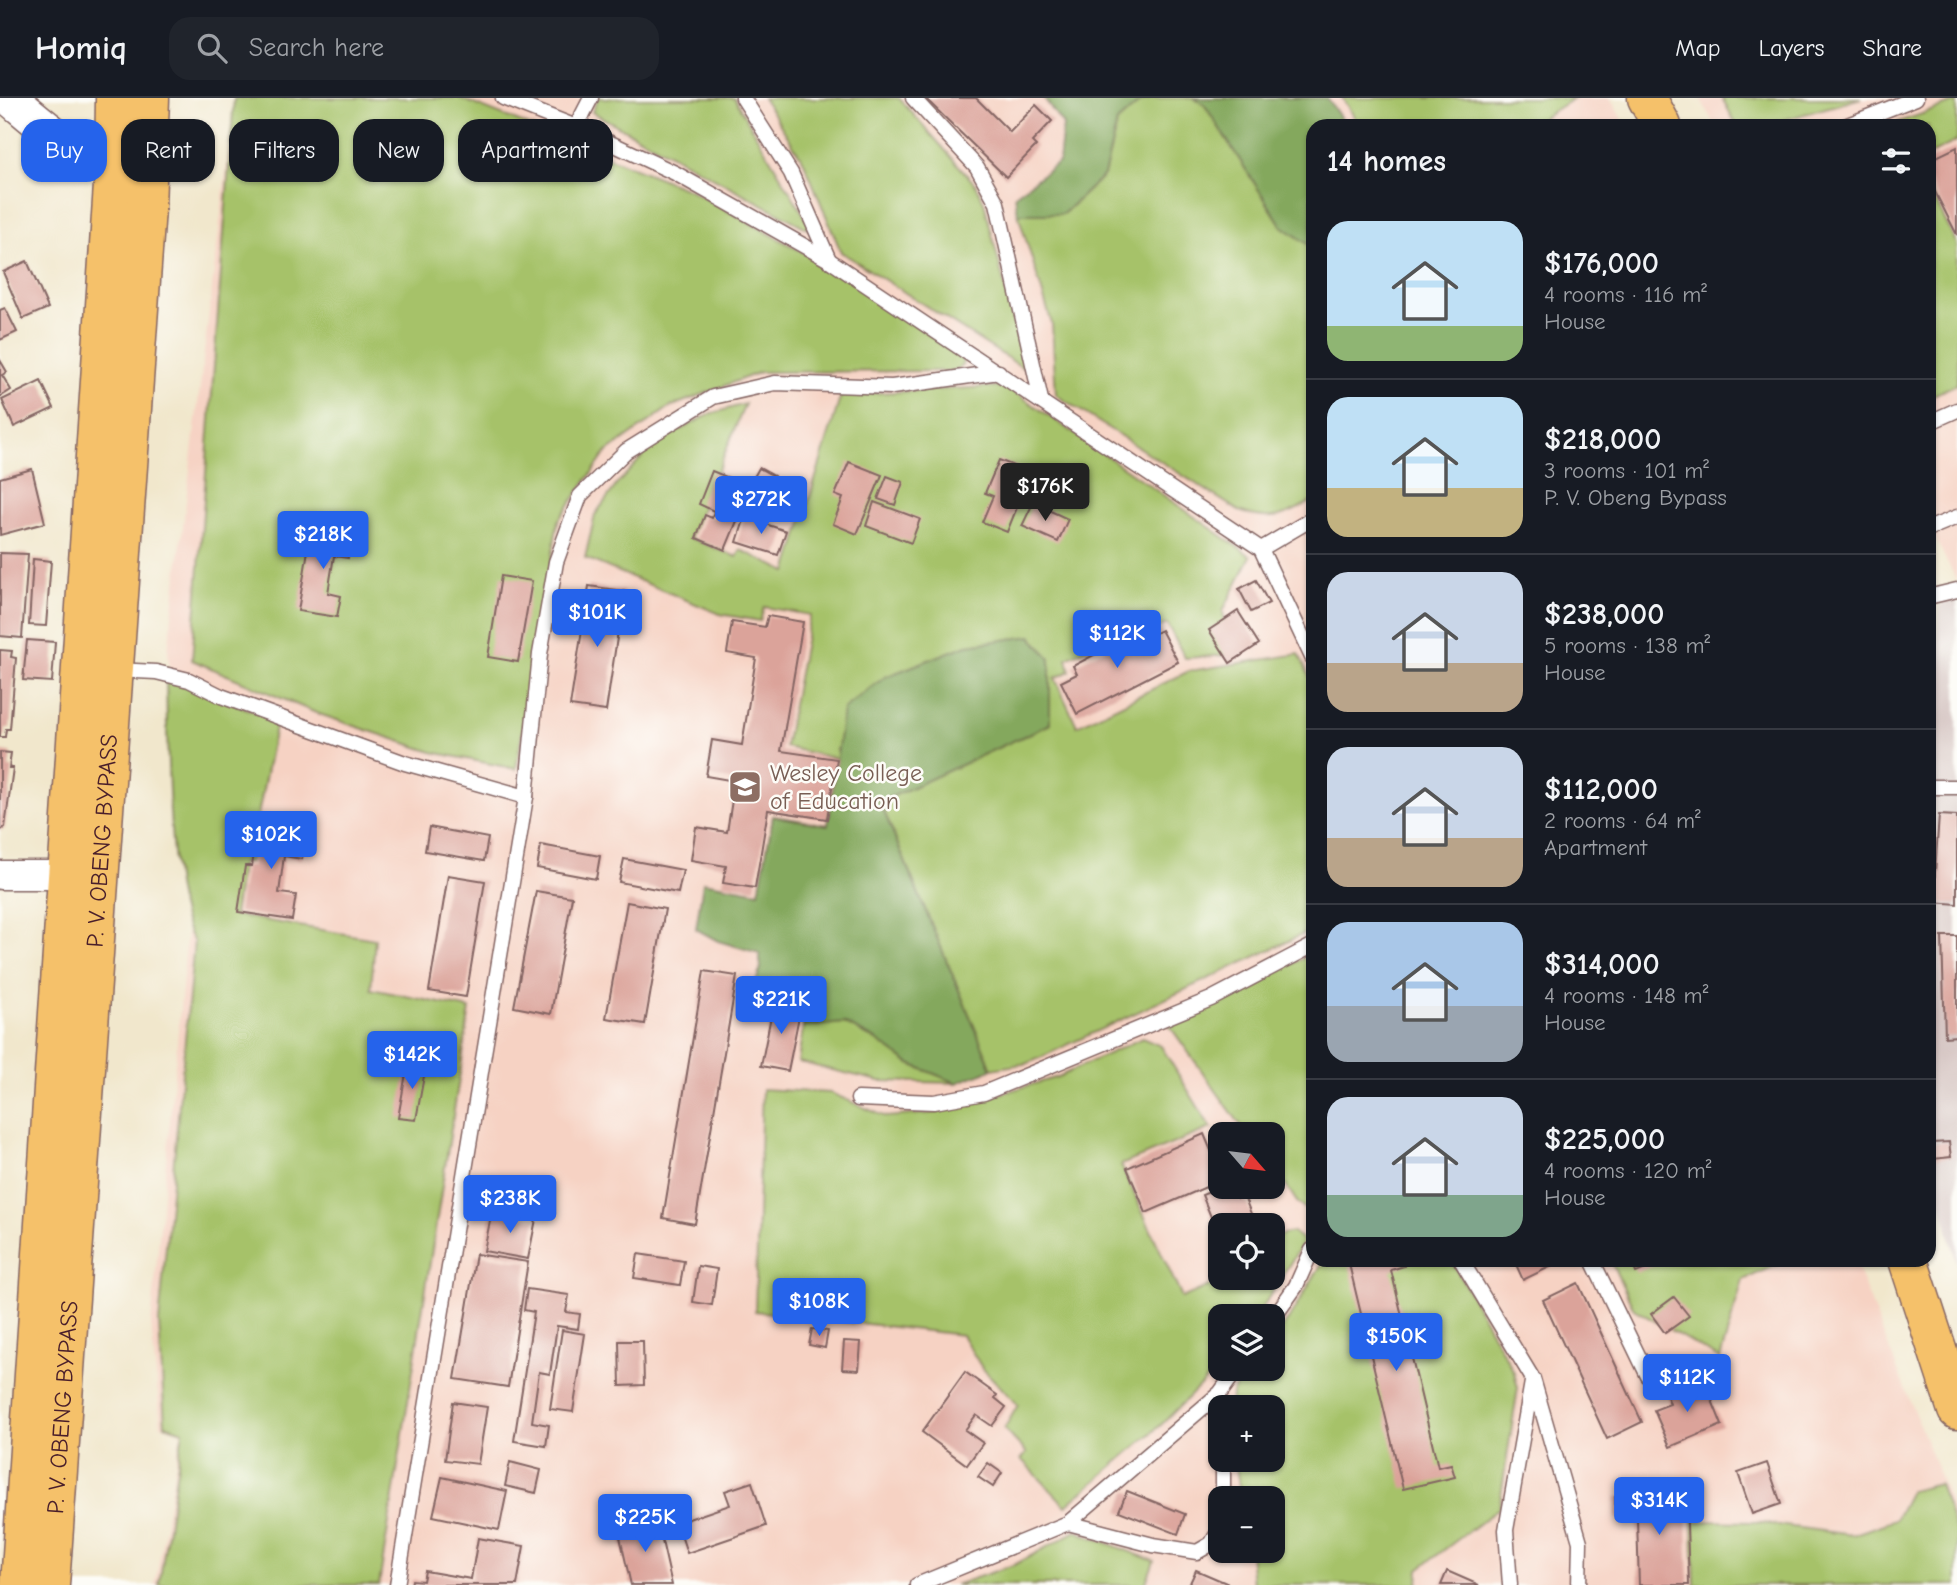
<!DOCTYPE html>
<meta charset="utf-8">
<style>
:root{--surface:#171b24;--page:#20242c;--text:#f1f3f6;--muted:#9ea1a6;--line:#363941;--accent:#2563eb}
body{margin:0;font-family:"Comic Neue",sans-serif;background:var(--page);color:var(--text);height:100vh;display:flex;flex-direction:column;font-size:26px;white-space:nowrap}
*{box-sizing:border-box;margin:0}
p{font-size:23px;color:var(--muted)}
.icon{flex:none;width:38px;height:38px;fill:none;stroke:currentColor;stroke-width:2;stroke-linecap:round;stroke-linejoin:round}
.map{position:relative;flex:1;overflow:hidden}
.side{position:absolute;left:1306px;top:21px;width:630px;height:1148px;display:flex;flex-direction:column;background:var(--surface);border-radius:21px;box-shadow:0 2px 5px #0004}
.side>*{flex:none}
.banner{position:absolute;left:21px;top:21px;width:665px;height:63px;display:flex;gap:14px}
.needle{width:46px;rotate:118deg}
.buttons{position:absolute;left:1208px;top:1024px;display:grid;gap:14px}
.buttons a{display:grid;place-items:center;width:77px;height:77px;border-radius:14px;background:var(--surface);box-shadow:0 2px 5px #0004;font-size:35px}
.price{position:absolute;translate:-50% -60px;padding:0 16px;border-radius:7px;background:var(--accent);color:#fff;font-size:23px;line-height:46px;filter:drop-shadow(0 2px 4px #0008)}
.price::after{content:'';position:absolute;left:50%;top:42px;width:21px;height:16px;margin-left:-10px;background:inherit;clip-path:polygon(0 0,100% 0,50% 100%)}
.price.selected{background:#222;color:#fff}
ul{padding:0;list-style:none}
li{display:flex;align-items:center;gap:21px;height:175px;padding:0 21px}
li+li{border-top:2px solid var(--line)}
li span{display:grid;place-items:center;flex:none;width:196px;height:140px;border-radius:21px;color:#555}
li>.icon{margin-inline-start:auto}
span .icon{width:84px;height:84px;fill:#fffc;stroke-width:1}
li b{font-size:30px}
h2{display:flex;justify-content:space-between;align-items:center;height:84px;padding:0 21px;font-size:30px}
.tag{padding:0 24px;border-radius:21px;background:var(--surface);box-shadow:0 2px 5px #0004;font-size:24px;line-height:63px}
.tag.selected{background:var(--accent);color:#fff}
header{display:flex;align-items:center;gap:42px;box-sizing:border-box;height:98px;padding:0 35px;background:var(--surface);border-bottom:2px solid var(--line)}
header strong{font-size:33px}
nav{display:flex;gap:38px;margin-inline-start:auto;font-size:24px}
.search{width:490px;height:63px;background:var(--page);display:flex;align-items:center;gap:18px;box-sizing:border-box;padding:0 24px;border-radius:21px;color:var(--muted);font-size:26px}
.map>svg:first-child{display:block}
</style>
<header>
<strong>Homiq</strong>
<div class="search"><svg class="icon" aria-label="search" viewBox="0 0 24 24"><circle cx="10" cy="10" r="6"/><path d="M15 15l6 6"/></svg>Search here</div>
<nav><a>Map</a><a>Layers</a><a>Share</a></nav>
</header>
<div class="map">
<svg width="1957" height="1487" viewBox="0 0 1957 1487">
<rect width="100%" height="100%" fill="#fdfcf7"/>
<filter id="ink" filterUnits="userSpaceOnUse"><feTurbulence type="fractalNoise" baseFrequency=".0143" numOctaves="2"/><feDisplacementMap in="SourceGraphic" scale="14" xChannelSelector="R" yChannelSelector="G"/><feConvolveMatrix kernelMatrix="1 2 1 2 8 2 1 2 1" color-interpolation-filters="sRGB"/></filter>
<filter id="wash" filterUnits="userSpaceOnUse"><feTurbulence type="fractalNoise" baseFrequency=".00686" numOctaves="4" result="noise"/><feDisplacementMap in="SourceGraphic" scale="28" xChannelSelector="R" yChannelSelector="G"/><feGaussianBlur stdDeviation="1.57" result="paint"/><feColorMatrix in="noise" values="0 0 0 0 0 0 0 0 0 0 0 0 0 0 0 0 0 1.4 0 .05"/><feComposite in="paint" operator="in"/></filter>
<g filter="url(#wash)">
<rect width="100%" height="100%" fill="#f1e7cc"/>
<g fill="#f6d2c3" fill-rule="evenodd">
<path d="M235,0H1610L1626,28H1312V1162H1854L1957,1422V1487H155L181,1334L161,1327L151,1227L188,825L168,552ZM1220,1036H1272V1088H1220ZM1220,1127H1272V1180H1220ZM1220,1218H1272V1270H1220ZM1220,1309H1272V1362H1220ZM1220,1400H1272V1452H1220Z"/>
<path d="M1700,0H1957V483L1929,429L1928,28H1715Z"/>
</g>
<path fill="#d1bfbd" d="M1957,494V1166L1928,1057V689L1941,501Z"/>
<g fill="#a6c269" stroke="#78704a" stroke-width="2">
<path d="M234,0H459L690,92L841,175L960,258L963,265L959,271L951,273L760,274L670,309L606,355L558,423L516,671L432,654L316,615L192,562Z"/>
<path d="M598,0H734L810,127L808,131L592,14Z"/>
<path d="M763,0H899L976,87L984,104L1025,271L841,154L804,64Z"/>
<path d="M1152,0H1193L1204,6L1282,128L1312,149V403C1283,419 1272,425 1239,413L1056,297L1052,226L1018,116H1063L1104,77L1117,24L1140,4Z"/>
<path d="M1342,0H1574L1529,28H1360Z"/>
<path d="M1722,0H1861L1762,28H1737Z"/>
<path d="M1957,4V43L1929,57L1928,28H1887Z"/>
<path d="M1928,88L1957,146V286L1929,299Z"/>
<path d="M1006,288L1251,458L1223,513L1230,557L1185,560L1167,526L1129,541L1123,533L1067,560L1070,573L1055,580L1077,628L1189,573L1299,556L1312,584V832L1029,965L992,971L880,704L1050,626V560L1031,538L836,651L838,661L785,649L810,517L764,509L760,523L720,516L585,460L595,417L618,385L655,345L710,316L745,306L690,440L737,459L741,452L787,474L841,297Z"/>
<path d="M166,584L181,585L271,620L275,629L249,764H242L234,817L375,841L371,891L470,911L379,1487H159L183,1333L165,1327L159,1225L194,844C166,803 168,640 166,584Z"/>
<path d="M1312,856V1116L1297,1104L1272,1066V1036H1247L1169,927Z"/>
<path d="M844,925L878,943L910,966L957,985L879,983L798,964L803,929Z"/>
<path d="M1142,940L1161,948L1211,1030L1121,1067L1182,1200L1227,1180H1272V1144L1283,1136L1293,1134L1304,1143L1257,1218H1220V1268L1161,1327L1066,1408L1021,1361L1027,1355L1004,1331L1018,1307L982,1270L962,1237L755,1213L762,991L831,995L886,1019L933,1015L1058,979Z"/>
<path d="M1324,1162H1451L1514,1274L1518,1290L1499,1410L1419,1471L1418,1487H1253L1250,1453L1272,1452V1400H1241L1235,1362H1272V1309H1231L1232,1295L1248,1271L1272,1270V1241L1288,1222Z"/>
<path d="M1610,1162H1788L1743,1182L1720,1261L1634,1211Z"/>
<path d="M1939,1386L1957,1436V1487H1695L1693,1423L1755,1424L1852,1437L1895,1422L1910,1393Z"/>
<path d="M1076,1433L1154,1463L1145,1487H955L1016,1466Z"/>
</g>
<g fill="#84a85d" stroke="#676444" stroke-width="2">
<path d="M1044,0H1152L1140,4L1117,24L1104,77L1063,116H1018L1015,97L1059,64L1063,27Z"/>
<path d="M1193,0H1327L1346,28H1312V149L1282,128L1204,6Z"/>
<path d="M1031,538L1050,560V626L880,704L992,971L957,985L910,966L878,943L844,925L803,929L801,904L763,899L753,893L761,869L759,855L718,843L696,831L703,784L759,794L773,718L828,727L843,611L885,579L967,547Z"/>
</g>
<g id="blocks">
<g fill="#dba39a">
<path d="M925,0H976L1010,34L1036,7L1052,23L1032,44L1036,48L1006,79Z"/>
<path d="M1957,49V137L1928,80V63Z"/>
<path d="M27,163L48,210L23,221L3,174Z"/>
<path d="M5,210L17,234L0,242V212Z"/>
<path d="M0,262L7,274L2,277L11,292L0,299Z"/>
<path d="M41,283L54,310L14,329L2,302Z"/>
<path d="M999,362L1031,375L1007,434L982,424L993,398L985,395Z"/>
<path d="M849,364L882,377L857,436L833,426L843,400L835,397Z"/>
<path d="M759,370L774,378L765,394L750,386Z"/>
<path d="M32,371L45,425L0,437V380Z"/>
<path d="M712,373L751,389L725,452L696,440L705,417L712,420L714,413L699,406Z"/>
<path d="M887,378L903,384L895,407L878,401Z"/>
<path d="M754,396L766,401L759,421L746,416Z"/>
<path d="M874,404L920,421L911,445L866,428Z"/>
<path d="M1033,405L1068,421L1058,444L1022,428Z"/>
<path d="M745,419L786,433L778,457L737,444Z"/>
<path d="M312,428L352,434L348,460L334,458L328,495L341,498L337,519L298,513Z"/>
<path d="M0,455L28,456L22,540L0,538Z"/>
<path d="M33,461L51,463L46,528L29,527Z"/>
<path d="M501,478L532,483L518,564L488,559Z"/>
<path d="M1256,482L1269,505L1251,514L1239,491Z"/>
<path d="M589,488L624,493L606,613L570,608Z"/>
<path d="M1238,513L1259,546L1230,565L1209,532Z"/>
<path d="M768,518L803,524L781,653L837,661L827,721L768,712L755,790L723,785L726,768L691,762L696,729L727,734L735,683L706,678L712,642L742,647L756,560L727,555L732,524L765,529Z"/>
<path d="M1161,532L1178,564L1077,616L1061,584L1077,576L1073,568L1124,541L1128,549Z"/>
<path d="M27,542L55,544L52,584L23,582Z"/>
<path d="M0,552L12,553L11,559L16,560L10,631H6L5,639H0Z"/>
<path d="M0,654L11,655L9,670H13L5,729L0,733Z"/>
<path d="M1939,717L1957,718V806L1933,804Z"/>
<path d="M277,724L307,728L302,761L284,758L279,795L296,797L292,822L238,814L245,768H252L259,725L276,728Z"/>
<path d="M429,729L488,740L484,763L425,753Z"/>
<path d="M541,747L600,758L596,781L537,770Z"/>
<path d="M624,761L683,772L678,795L619,784Z"/>
<path d="M448,777L485,783L466,899L429,893Z"/>
<path d="M536,793L572,799L551,916L514,909Z"/>
<path d="M627,804L665,811L645,926L606,920Z"/>
<path d="M1942,838H1957V938L1945,939Z"/>
<path d="M704,873L737,878L695,1126L663,1120Z"/>
<path d="M774,903L801,908L788,973L761,968Z"/>
<path d="M408,964L426,967L416,1022L398,1020Z"/>
<path d="M1204,1036L1220,1074V1083L1146,1115L1127,1070Z"/>
<path d="M1949,1044L1951,1059L1933,1061L1932,1045Z"/>
<path d="M1224,1088H1234L1238,1100L1244,1098L1253,1121L1245,1124L1246,1127H1220V1141L1202,1097Z"/>
<path d="M492,1113L536,1121L528,1161L484,1153Z"/>
<path d="M476,1156L528,1164L508,1289L455,1281Z"/>
<path d="M638,1156L684,1163L680,1187L634,1180Z"/>
<path d="M1363,1162H1403L1404,1168L1391,1172L1438,1369L1451,1366L1455,1379L1403,1391L1349,1166Z"/>
<path d="M1514,1162H1564L1523,1182Z"/>
<path d="M1631,1162H1668L1636,1175Z"/>
<path d="M698,1168L717,1171L712,1207L693,1204Z"/>
<path d="M1578,1185L1642,1324L1607,1341L1543,1202Z"/>
<path d="M527,1191L569,1197L566,1214L580,1216L578,1231L557,1228L550,1276L539,1274L532,1324L549,1327L546,1348L514,1343L534,1214L524,1212Z"/>
<path d="M1674,1199L1689,1218L1665,1235L1651,1216Z"/>
<path d="M812,1231L828,1233L825,1250L809,1247Z"/>
<path d="M562,1232L585,1236L573,1314L550,1311Z"/>
<path d="M619,1243H643L644,1287L620,1288Z"/>
<path d="M844,1243L861,1244L859,1272L842,1271Z"/>
<path d="M965,1274L997,1297L995,1300L1006,1309L992,1328L976,1317L965,1332L983,1345L967,1367L922,1334Z"/>
<path d="M1686,1281L1692,1296L1707,1290L1722,1327L1670,1349L1654,1312L1670,1306L1664,1290Z"/>
<path d="M453,1304L487,1309L478,1366L445,1362Z"/>
<path d="M510,1364L541,1372L536,1395L505,1388Z"/>
<path d="M988,1365L1002,1375L993,1389L978,1379Z"/>
<path d="M1767,1365L1781,1406L1752,1416L1738,1375Z"/>
<path d="M442,1379L507,1393L499,1432L433,1418Z"/>
<path d="M752,1384L766,1428L687,1455L677,1425L730,1407L725,1393Z"/>
<path d="M1127,1393L1185,1416L1178,1436L1119,1413Z"/>
<path d="M1686,1396L1689,1487H1639L1637,1420H1616L1615,1399Z"/>
<path d="M657,1421L672,1487H631L618,1430Z"/>
<path d="M478,1440L524,1448L517,1487H411L412,1482L423,1483L425,1473L471,1481Z"/>
<path d="M1196,1472L1231,1487H1189Z"/>
<path d="M1447,1473L1479,1487H1441Z"/>
</g>
</g>
</g>
<g filter="url(#ink)">
<use href="#blocks" fill-opacity="0" stroke="#846563" stroke-width="2"/>
<g fill="none" stroke-linecap="round" stroke-linejoin="round">
<defs>
<g id="service">
<path d="M503,0L576,29L675,75L829,162L1261,451L1312,559"/>
<path d="M743,0L791,75L829,162"/>
<path d="M913,0L977,69L997,105L1041,302"/>
<path d="M1845,28L1916,0"/>
<path d="M576,29L591,0"/>
<path d="M1928,325L1957,312"/>
<path d="M1928,431L1957,419"/>
<path d="M1261,451L1312,421"/>
<path d="M1928,499L1957,492"/>
<path d="M115,572L156,574L189,582L221,598L405,665L526,699"/>
<path d="M1928,689H1957"/>
<path d="M858,1001L934,1004L984,995L1211,901L1312,848"/>
<path d="M1461,1162L1533,1281L1580,1444L1579,1487"/>
<path d="M1592,1162L1648,1278"/>
<path d="M1272,1222L1296,1188L1312,1152"/>
<path d="M1223,1400V1362"/>
<path d="M1068,1425L1153,1447L1197,1454L1211,1446L1220,1431"/>
<path d="M397,1487L526,699L540,556L556,464L580,398L626,353L713,299L775,285L892,289L999,274"/>
<path d="M917,1487L1068,1425L1220,1295L1238,1270"/>
<path d="M1510,1487L1506,1432L1532,1284"/>
</g>
<path id="minor" d="M0,777H69"/>
<path id="tertiary" d="M10,0C47,31 88,70 138,74"/>
<g id="primary">
<path d="M1647,0L1662,28"/>
<path d="M1908,1162L1957,1312"/>
</g>
<g id="trunk">
<path d="M20,1487L114,72L115,0"/>
<path id="s1" d="M50,1487L146,110L150,0"/>
</g>
</defs>
<use href="#service" stroke="#846563" stroke-width="17"/>
<use href="#minor" stroke="#846563" stroke-width="31"/>
<use href="#tertiary" stroke="#846563" stroke-width="38"/>
<use href="#primary" stroke="#846563" stroke-width="41"/>
<use href="#trunk" stroke="#846563" stroke-width="41"/>
<use href="#service" stroke="#fff" stroke-width="14"/>
<use href="#minor" stroke="#fff" stroke-width="28"/>
<use href="#tertiary" stroke="#fff" stroke-width="35"/>
<use href="#primary" stroke="#f5c16b" stroke-width="38"/>
<use href="#trunk" stroke="#f5c16b" stroke-width="38"/>
</g>
</g>
<defs>
<symbol id="university-square" viewBox="-11 -11 22 22"><rect x="-9" y="-9" width="18" height="18" rx="4" fill="#8d6e63" stroke="#fdfcf7"/><path d="M0-5L7-2L0 1L-7-2ZM-4 1L0 2.5L4 1V4Q0 6-4 4Z" fill="#fff"/></symbol>
</defs>
<g fill-rule="evenodd">
<use href="#university-square" x="726" y="670" width="38" height="38"/>
</g>
<g text-anchor="middle" stroke-width="5" stroke-linejoin="round" paint-order="stroke">
<g font-size="24" fill="#785e54" stroke="#fdfcf7" text-anchor="start">
<text x="770" y="683">Wesley College<tspan x="770" dy="28">of Education</tspan></text>
</g>
<g font-size="24" fill="#4a1f2b" stroke="#fdfcf7">
<text dy="8" stroke="none"><textPath href="#s1" startOffset="746">P. V. OBENG BYPASS</textPath></text>
<text dy="8" stroke="none"><textPath href="#s1" startOffset="178">P. V. OBENG BYPASS</textPath></text>
</g>
</g>
</svg>
<div class="buttons">
<a><svg class="needle" viewBox="-14 -14 28 28"><path d="M0-13l5 13h-10z" fill="#e53935"/><path d="M0 13l5-13h-10z" fill="#9ea1a6"/></svg></a>
<a><svg class="icon" aria-label="locate" viewBox="0 0 24 24"><circle cx="12" cy="12" r="6"/><path d="M12 2v4M12 18v4M2 12h4M18 12h4"/></svg></a>
<a><svg class="icon" aria-label="layers" viewBox="0 0 24 24"><path d="M12 4l9 5-9 5-9-5zM3 14l9 5 9-5"/></svg></a>
<a>+</a>
<a>−</a>
</div>
<b class="price selected" style="left:1045px;top:425px">$176K</b>
<b class="price" style="left:761px;top:438px">$272K</b>
<b class="price" style="left:323px;top:473px">$218K</b>
<b class="price" style="left:597px;top:551px">$101K</b>
<b class="price" style="left:1117px;top:572px">$112K</b>
<b class="price" style="left:271px;top:773px">$102K</b>
<b class="price" style="left:781px;top:938px">$221K</b>
<b class="price" style="left:412px;top:993px">$142K</b>
<b class="price" style="left:510px;top:1137px">$238K</b>
<b class="price" style="left:819px;top:1240px">$108K</b>
<b class="price" style="left:1396px;top:1275px">$150K</b>
<b class="price" style="left:1687px;top:1316px">$112K</b>
<b class="price" style="left:1659px;top:1439px">$314K</b>
<b class="price" style="left:645px;top:1456px">$225K</b>
<div class="banner">
<a class="tag selected">Buy</a>
<a class="tag">Rent</a>
<a class="tag">Filters</a>
<a class="tag">New</a>
<a class="tag">Apartment</a>
</div>
<section class="side">
<h2>14 homes<svg class="icon" aria-label="filters" viewBox="0 0 24 24"><path d="M4 7h16M4 17h16"/><circle cx="9" cy="7" r="2"/><circle cx="15" cy="17" r="2"/></svg></h2>
<ul>
<li><span style="background:linear-gradient(#bfe0f5 75%,#8fb573 0)"><svg class="icon" aria-label="home" viewBox="0 0 24 24"><path d="M3 11l9-7 9 7M6 9v11h12V9"/></svg></span><div><b>$176,000</b><p>4 rooms · 116 m²</p><p>House</p></div></li>
<li><span style="background:linear-gradient(#bfe0f5 65%,#c2b280 0)"><svg class="icon" aria-label="home" viewBox="0 0 24 24"><path d="M3 11l9-7 9 7M6 9v11h12V9"/></svg></span><div><b>$218,000</b><p>3 rooms · 101 m²</p><p>P. V. Obeng Bypass</p></div></li>
<li><span style="background:linear-gradient(#c9d6e8 65%,#b9a48a 0)"><svg class="icon" aria-label="home" viewBox="0 0 24 24"><path d="M3 11l9-7 9 7M6 9v11h12V9"/></svg></span><div><b>$238,000</b><p>5 rooms · 138 m²</p><p>House</p></div></li>
<li><span style="background:linear-gradient(#c9d6e8 65%,#b9a48a 0)"><svg class="icon" aria-label="home" viewBox="0 0 24 24"><path d="M3 11l9-7 9 7M6 9v11h12V9"/></svg></span><div><b>$112,000</b><p>2 rooms · 64 m²</p><p>Apartment</p></div></li>
<li><span style="background:linear-gradient(#a9c7e8 60%,#9aa5b1 0)"><svg class="icon" aria-label="home" viewBox="0 0 24 24"><path d="M3 11l9-7 9 7M6 9v11h12V9"/></svg></span><div><b>$314,000</b><p>4 rooms · 148 m²</p><p>House</p></div></li>
<li><span style="background:linear-gradient(#c9d6e8 70%,#7fa58c 0)"><svg class="icon" aria-label="home" viewBox="0 0 24 24"><path d="M3 11l9-7 9 7M6 9v11h12V9"/></svg></span><div><b>$225,000</b><p>4 rooms · 120 m²</p><p>House</p></div></li>
</ul>
</section>
</div>
